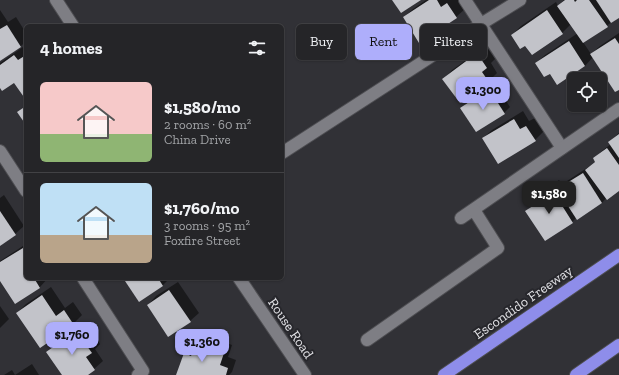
<!DOCTYPE html>
<meta charset="utf-8">
<style>
:root{--surface:#252528;--page:#313134;--text:#f1f3f6;--muted:#a3a5a8;--line:#424245;--accent:#aeaefb}
body{margin:0;font-family:"Zilla Slab",serif;background:var(--page);color:var(--text);height:100vh;display:flex;flex-direction:column;font-size:15px;white-space:nowrap}
*{box-sizing:border-box;margin:0}
p{font-size:13px;color:var(--muted)}
.icon{flex:none;width:22px;height:22px;fill:none;stroke:currentColor;stroke-width:2;stroke-linecap:round;stroke-linejoin:round}
.map{position:relative;flex:1;overflow:hidden}
.side{position:absolute;left:24px;top:24px;width:260px;height:256px;display:flex;flex-direction:column;background:var(--surface);border-radius:6px;box-shadow:0 1px 3px #0004,0 0 0 1px var(--line)}
.side>*{flex:none}
.banner{position:absolute;left:296px;top:24px;width:263px;height:36px;display:flex;gap:8px}
.buttons{position:absolute;left:567px;top:72px;display:grid;gap:8px}
.buttons a{display:grid;place-items:center;width:40px;height:40px;border-radius:6px;background:var(--surface);box-shadow:0 1px 3px #0004,0 0 0 1px var(--line);font-size:20px}
.price{position:absolute;translate:-50% -34px;padding:0 9px;border-radius:8px;background:var(--accent);color:#111;font-size:13px;line-height:26px;filter:drop-shadow(0 1px 2px #0008)}
.price::after{content:'';position:absolute;left:50%;top:24px;width:12px;height:9px;margin-left:-6px;background:inherit;clip-path:polygon(0 0,100% 0,50% 100%)}
.price.on{background:#222;color:#fff}
ul{padding:0;list-style:none}
li{display:flex;align-items:center;gap:12px;height:100px;padding:0 16px}
li+li{border-top:1px solid var(--line)}
li span{display:grid;place-items:center;flex:none;width:112px;height:80px;border-radius:6px;color:#555}
li>.icon{margin-inline-start:auto}
span .icon{width:48px;height:48px;fill:#fffc;stroke-width:1}
li b{font-size:17px}
h2{display:flex;justify-content:space-between;align-items:center;height:48px;padding:0 16px;font-size:17px}
.pill{padding:0 14px;border-radius:6px;background:var(--surface);box-shadow:0 1px 3px #0004,0 0 0 1px var(--line);font-size:14px;line-height:36px}
.pill.on{background:var(--accent);color:#111}
.map>svg:first-child{display:block}
</style>
<div class="map">
<svg width="619" height="375" viewBox="0 0 619 375">
<rect width="100%" height="100%" fill="#313136"/>
<g fill="#0007">
<path d="M426,0H459L465,9L456,17H404L413,9Z"/>
<path d="M564,0H619V17L583,42L591,54L600,46L619,33V89L593,57L585,66L550,73L536,63L545,55L578,33L571,24L562,33L532,54L525,44L512,35L521,26L556,2L558,6Z"/>
<path d="M0,10L8,22L16,17L26,33V41L21,46L0,59Z"/>
<path d="M486,46L495,59L491,63L497,73L489,81L460,102L444,79L452,70Z"/>
<path d="M23,47L26,51V98L15,81L0,86V63Z"/>
<path d="M495,84L510,107L504,113L462,108L468,102Z"/>
<path d="M523,111L529,121L535,118L544,131L535,140L483,138L492,130Z"/>
<path d="M619,133V190L606,198L602,203L576,218L572,222L527,211L536,202L534,200L543,191L559,180L563,185L567,181L590,166L596,161L594,159L603,150L611,144L609,142Z"/>
<path d="M4,195L24,226L15,234L0,245V198Z"/>
<path d="M26,244V278H48L40,287L15,303L0,279V261Z"/>
<path d="M124,278H170L163,285L139,301Z"/>
<path d="M178,282L199,313L190,321L148,305L156,296Z"/>
<path d="M51,287L65,308L73,302L82,315L73,324L41,346L17,313L26,304Z"/>
<path d="M0,306L9,319L0,328Z"/>
<path d="M85,323L100,344L95,349L103,361L94,369L86,375H63L47,352L56,344Z"/>
<path d="M205,335L232,345L228,357L236,360L232,372L229,375H177L185,354L193,345L196,346L197,344Z"/>
<path d="M32,364L39,375H4L12,370L15,375Z"/>
</g>
<g fill="#c2c3c9">
<path d="M392,0H421L401,13Z"/>
<path d="M429,0H437L441,7L447,3L457,18L419,43L403,17Z"/>
<path d="M565,0H574L575,2L577,0H589L608,27L583,43L557,6Z"/>
<path d="M596,0H619V18L611,23Z"/>
<path d="M547,10L563,34L532,55L525,46L520,49L511,35Z"/>
<path d="M7,25L21,47L0,61V29Z"/>
<path d="M615,38L619,44V90L615,92L590,54Z"/>
<path d="M569,41L585,66L557,85L550,74L544,77L535,63Z"/>
<path d="M477,53L487,68L482,72L489,82L460,103L442,79Z"/>
<path d="M14,55L18,60L26,55V100L14,83L2,91L0,88V65Z"/>
<path d="M489,89L505,114L476,132L460,108Z"/>
<path d="M26,106V125L17,112Z"/>
<path d="M514,119L520,129L526,126L536,141L498,164L482,138Z"/>
<path d="M619,134V158L608,142Z"/>
<path d="M607,148L619,165V191L607,200L585,170L595,162L593,158Z"/>
<path d="M583,173L602,203L577,220L557,189Z"/>
<path d="M551,188L573,223L545,241L525,211L536,204L533,200Z"/>
<path d="M0,211L16,235L0,246Z"/>
<path d="M23,248L26,253V278H34L40,288L15,304L0,281V262Z"/>
<path d="M123,278H158L163,286L139,302Z"/>
<path d="M169,290L191,322L168,337L147,305Z"/>
<path d="M42,295L56,316L64,310L74,325L40,348L16,313Z"/>
<path d="M76,331L92,353L86,357L95,370L88,375H62L46,352Z"/>
<path d="M196,343L224,353L220,365L228,368L226,375H176L184,353L191,356Z"/>
</g>
<g fill="none" stroke-linecap="round" stroke-linejoin="round">
<defs>
<g id="minor">
<path d="M56,0L73,26"/>
<path d="M465,0L562,148"/>
<path d="M0,151L26,191"/>
<path d="M282,153L481,24L520,0"/>
<path d="M461,218L619,109"/>
<path d="M83,278L143,371L138,375"/>
<path d="M239,278L305,375"/>
<path d="M367,340L498,248L474,210"/>
</g>
<g id="highway">
<path d="M444,375L619,255"/>
<path d="M576,375L619,345"/>
</g>
</defs>
<use href="#minor" stroke="#4e4e52" stroke-width="14"/>
<use href="#highway" stroke="#4e4e52" stroke-width="14"/>
<use href="#minor" stroke="#7e7e84" stroke-width="12"/>
<use href="#highway" stroke="#8e8dea" stroke-width="12"/>
</g>
<g text-anchor="middle" stroke-width="4" stroke-linejoin="round" paint-order="stroke">
<g font-size="14" fill="#e3e3e7" stroke="#27272c">
<text transform="translate(523 302) rotate(-35)" y="5">Escondido Freeway</text>
<text transform="translate(291 328) rotate(56)" y="5">Rouse Road</text>
</g>
</g>
</svg>
<div class="buttons">
<a><svg class="icon" aria-label="locate" viewBox="0 0 24 24"><circle cx="12" cy="12" r="6"/><path d="M12 2v4M12 18v4M2 12h4M18 12h4"/></svg></a>
</div>
<b class="price" style="left:483px;top:111px">$1,300</b>
<b class="price on" style="left:549px;top:215px">$1,580</b>
<b class="price" style="left:72px;top:356px">$1,760</b>
<b class="price" style="left:202px;top:363px">$1,360</b>
<div class="banner">
<a class="pill">Buy</a>
<a class="pill on">Rent</a>
<a class="pill">Filters</a>
</div>
<section class="side">
<h2>4 homes<svg class="icon" aria-label="filters" viewBox="0 0 24 24"><path d="M4 7h16M4 17h16"/><circle cx="9" cy="7" r="2"/><circle cx="15" cy="17" r="2"/></svg></h2>
<ul>
<li><span style="background:linear-gradient(#f6c9c9 65%,#8fb573 0)"><svg class="icon" aria-label="home" viewBox="0 0 24 24"><path d="M3 11l9-7 9 7M6 9v11h12V9"/></svg></span><div><b>$1,580/mo</b><p>2 rooms · 60 m²</p><p>China Drive</p></div></li>
<li><span style="background:linear-gradient(#bfe0f5 65%,#b9a48a 0)"><svg class="icon" aria-label="home" viewBox="0 0 24 24"><path d="M3 11l9-7 9 7M6 9v11h12V9"/></svg></span><div><b>$1,760/mo</b><p>3 rooms · 95 m²</p><p>Foxfire Street</p></div></li>
</ul>
</section>
</div>
